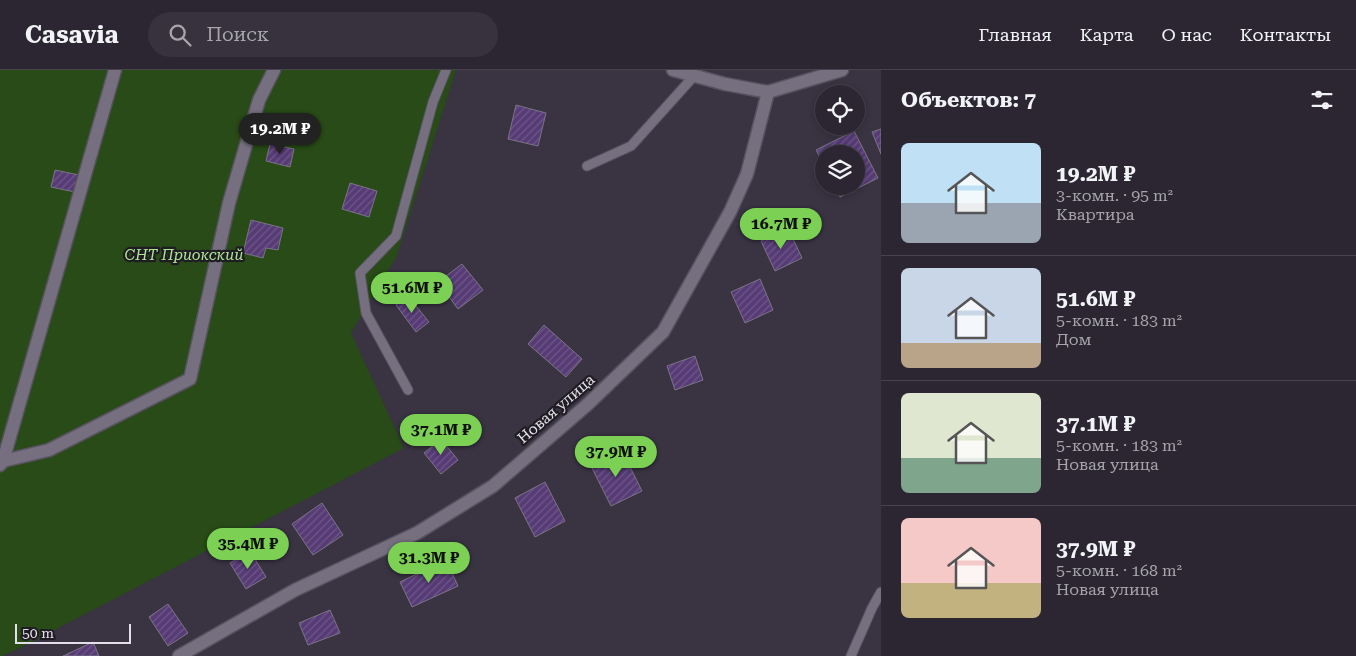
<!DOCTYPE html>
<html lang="ru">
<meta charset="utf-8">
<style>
:root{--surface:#2b2632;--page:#37323e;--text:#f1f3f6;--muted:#a6a5ac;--line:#47434d;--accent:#7cd155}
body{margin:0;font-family:"Roboto Serif",serif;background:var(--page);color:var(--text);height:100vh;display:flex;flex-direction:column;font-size:19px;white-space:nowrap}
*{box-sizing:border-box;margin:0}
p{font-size:16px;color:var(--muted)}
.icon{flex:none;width:28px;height:28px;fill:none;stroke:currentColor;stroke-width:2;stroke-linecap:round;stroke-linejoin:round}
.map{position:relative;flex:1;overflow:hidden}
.details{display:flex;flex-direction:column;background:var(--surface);width:475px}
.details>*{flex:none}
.buttons{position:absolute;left:815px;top:15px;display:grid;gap:10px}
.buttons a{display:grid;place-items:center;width:50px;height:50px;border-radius:50%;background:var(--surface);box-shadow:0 2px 8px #0003,0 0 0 1px var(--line);font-size:25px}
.scale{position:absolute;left:15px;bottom:12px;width:116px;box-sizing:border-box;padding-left:5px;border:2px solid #e2dfe8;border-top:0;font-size:14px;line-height:18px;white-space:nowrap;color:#e2dfe8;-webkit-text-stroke:4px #1f1c23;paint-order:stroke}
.price{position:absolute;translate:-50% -42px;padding:0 11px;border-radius:18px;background:var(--accent);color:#111;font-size:16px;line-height:32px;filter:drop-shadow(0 1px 2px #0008)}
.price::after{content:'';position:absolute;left:50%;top:30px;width:15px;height:11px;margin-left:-8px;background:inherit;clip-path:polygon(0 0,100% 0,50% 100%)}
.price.active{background:#222;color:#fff}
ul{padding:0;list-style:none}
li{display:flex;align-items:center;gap:15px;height:125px;padding:0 20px}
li+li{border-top:1px solid var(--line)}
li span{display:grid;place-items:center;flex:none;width:140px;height:100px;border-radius:8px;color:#555}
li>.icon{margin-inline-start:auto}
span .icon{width:60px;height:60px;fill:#fffc;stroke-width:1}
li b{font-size:21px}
h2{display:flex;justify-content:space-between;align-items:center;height:60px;padding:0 20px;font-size:21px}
header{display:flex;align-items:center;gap:30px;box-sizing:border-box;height:70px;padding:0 25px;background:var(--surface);border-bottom:1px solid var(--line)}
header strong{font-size:24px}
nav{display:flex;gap:28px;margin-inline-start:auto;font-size:18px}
.search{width:350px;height:45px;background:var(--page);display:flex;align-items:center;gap:12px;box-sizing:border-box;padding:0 18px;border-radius:28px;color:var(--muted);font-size:19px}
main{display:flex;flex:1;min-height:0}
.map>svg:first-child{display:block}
</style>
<header>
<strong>Casavia</strong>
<div class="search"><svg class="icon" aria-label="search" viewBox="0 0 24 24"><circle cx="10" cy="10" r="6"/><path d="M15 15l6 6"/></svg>Поиск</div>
<nav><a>Главная</a><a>Карта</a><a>О нас</a><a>Контакты</a></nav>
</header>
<main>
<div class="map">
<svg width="881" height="586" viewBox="0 0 881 586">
<defs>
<pattern id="building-hatch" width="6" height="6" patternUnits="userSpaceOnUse" patternTransform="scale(1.25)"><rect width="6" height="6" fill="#563b75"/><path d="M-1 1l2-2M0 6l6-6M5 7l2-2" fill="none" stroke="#6e5789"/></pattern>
</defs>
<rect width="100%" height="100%" fill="#393342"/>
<path fill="#284b17" d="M0,0H456L397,185L351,263L404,378L20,578L2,586H0Z"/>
<g fill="url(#building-hatch)" stroke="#7b7485">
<path d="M516,35L546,43L538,76L508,69Z"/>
<path d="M881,59V84L872,62Z"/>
<path d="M854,61L878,108L840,127L835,116H856V84H824V95L816,80Z"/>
<path d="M270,74L294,79L290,97L266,91Z"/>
<path d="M55,100L79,105L75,122L51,117Z"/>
<path d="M350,113L377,121L369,147L342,139Z"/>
<path d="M251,150L283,158L278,180L266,178L263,188L243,183Z"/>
<path d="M788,158L802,188L775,201L761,171Z"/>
<path d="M462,194L483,220L458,239L438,212Z"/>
<path d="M760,209L773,240L745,253L731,222Z"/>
<path d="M408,226L429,252L416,262L396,235Z"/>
<path d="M544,255L582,289L566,307L528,274Z"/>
<path d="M695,286L703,310L675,320L667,296Z"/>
<path d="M441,369L458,390L441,404L424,383Z"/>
<path d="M621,379L642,421L611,436L590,394Z"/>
<path d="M545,412L565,451L535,467L515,428Z"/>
<path d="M322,433L343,465L313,485L292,454Z"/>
<path d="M250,481L266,507L246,519L230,493Z"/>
<path d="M446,490L458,516L412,537L400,512Z"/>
<path d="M168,534L188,563L168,576L149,547Z"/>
<path d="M330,540L340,563L308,575L299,553Z"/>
<path d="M93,572L99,586H63Z"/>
</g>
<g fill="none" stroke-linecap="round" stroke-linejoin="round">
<defs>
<g id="lane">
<path d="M587,96L631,76L694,6"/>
<path d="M408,320L366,243L360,203L396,166L433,32L446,0"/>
<path d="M851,586L872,538L881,522"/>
</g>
<g id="street">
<path d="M673,0L725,14L768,22L842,0"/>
<path d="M3,391L49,380L190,309L229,133L259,30L274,0"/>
<path d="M0,395L3,391L115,0"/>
<path d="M179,586L295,520L417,463L493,416L588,334L663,262L730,142L747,104L768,22"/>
</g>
</defs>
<use href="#lane" stroke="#56525e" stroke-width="11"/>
<use href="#street" stroke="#56525e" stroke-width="15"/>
<use href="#lane" stroke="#766f80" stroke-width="9"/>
<use href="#street" stroke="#766f80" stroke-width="12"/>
</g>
<g text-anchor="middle" stroke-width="4.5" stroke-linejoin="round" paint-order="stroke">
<g font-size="15" font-style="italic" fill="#ade894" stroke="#1f1c23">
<text x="184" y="190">СНТ Приокский</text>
</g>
<g font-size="15" fill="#e2dfe8" stroke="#1f1c23">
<text transform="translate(556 339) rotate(-41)" y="5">Новая улица</text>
</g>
</g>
</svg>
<div class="buttons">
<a><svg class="icon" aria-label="locate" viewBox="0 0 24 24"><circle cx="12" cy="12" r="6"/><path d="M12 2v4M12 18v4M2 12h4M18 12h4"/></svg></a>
<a><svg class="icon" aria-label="layers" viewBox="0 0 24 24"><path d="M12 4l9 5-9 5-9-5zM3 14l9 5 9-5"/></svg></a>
</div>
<div class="scale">50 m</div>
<b class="price active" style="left:280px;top:85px">19.2M ₽</b>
<b class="price" style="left:781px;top:180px">16.7M ₽</b>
<b class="price" style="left:412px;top:244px">51.6M ₽</b>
<b class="price" style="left:441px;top:386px">37.1M ₽</b>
<b class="price" style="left:616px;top:408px">37.9M ₽</b>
<b class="price" style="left:248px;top:500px">35.4M ₽</b>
<b class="price" style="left:429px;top:514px">31.3M ₽</b>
</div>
<section class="details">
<h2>Объектов: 7<svg class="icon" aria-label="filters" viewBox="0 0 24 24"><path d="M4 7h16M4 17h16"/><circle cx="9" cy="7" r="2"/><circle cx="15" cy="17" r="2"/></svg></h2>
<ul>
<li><span style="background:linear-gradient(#bfe0f5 60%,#9aa5b1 0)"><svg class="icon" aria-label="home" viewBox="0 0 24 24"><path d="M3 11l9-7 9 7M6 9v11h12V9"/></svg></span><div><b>19.2M ₽</b><p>3-комн. · 95 m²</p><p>Квартира</p></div></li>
<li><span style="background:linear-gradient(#c9d6e8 75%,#b9a48a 0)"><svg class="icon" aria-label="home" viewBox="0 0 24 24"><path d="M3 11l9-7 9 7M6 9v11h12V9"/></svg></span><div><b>51.6M ₽</b><p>5-комн. · 183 m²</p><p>Дом</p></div></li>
<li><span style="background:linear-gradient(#dfe7d0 65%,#7fa58c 0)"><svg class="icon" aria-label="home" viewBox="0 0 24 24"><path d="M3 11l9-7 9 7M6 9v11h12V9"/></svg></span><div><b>37.1M ₽</b><p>5-комн. · 183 m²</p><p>Новая улица</p></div></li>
<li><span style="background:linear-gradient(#f6c9c9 65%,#c2b280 0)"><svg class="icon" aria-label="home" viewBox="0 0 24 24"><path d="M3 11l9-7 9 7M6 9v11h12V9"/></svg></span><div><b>37.9M ₽</b><p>5-комн. · 168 m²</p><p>Новая улица</p></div></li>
</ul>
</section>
</main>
